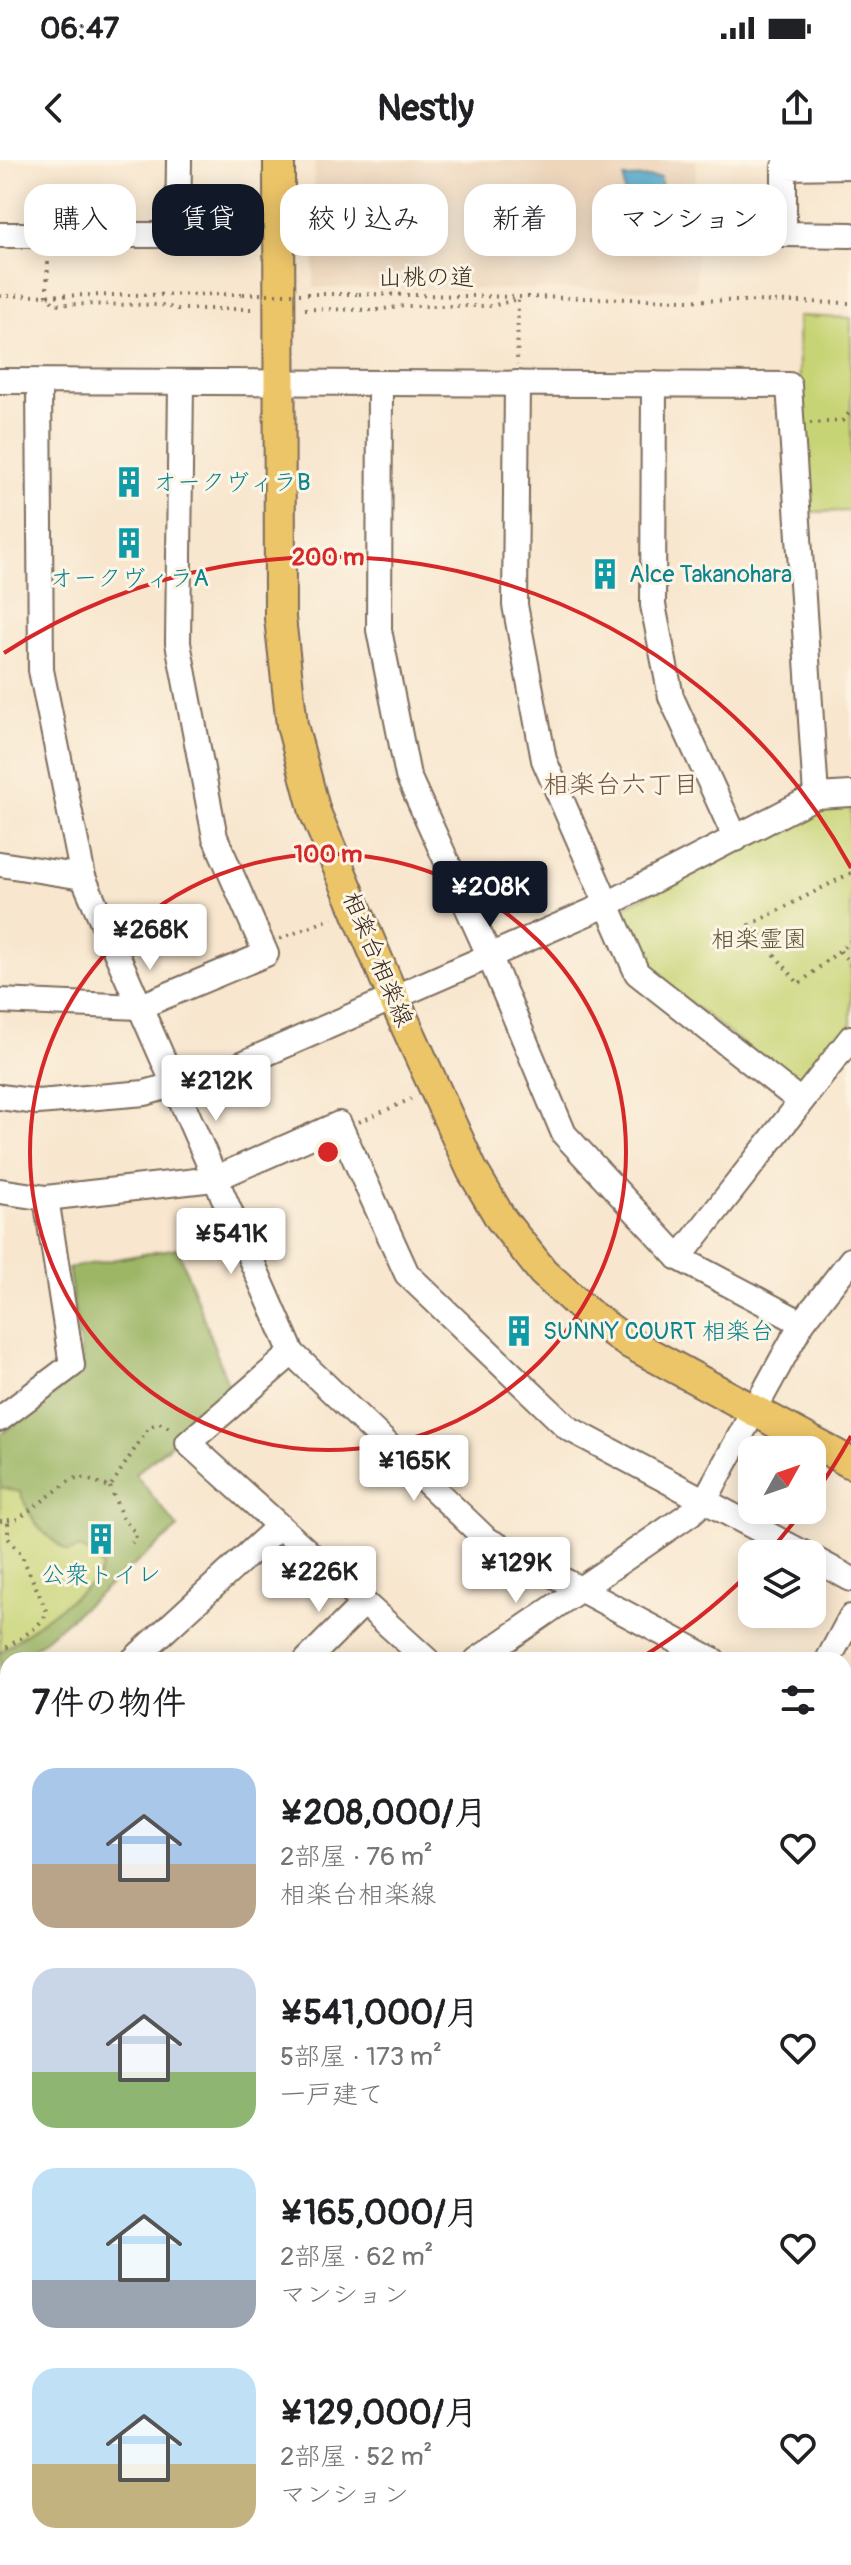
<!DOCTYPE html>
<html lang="ja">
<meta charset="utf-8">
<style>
:root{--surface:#fff;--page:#f6f6f6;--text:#202124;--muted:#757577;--accent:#111827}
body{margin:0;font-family:Pangolin,"Klee One",sans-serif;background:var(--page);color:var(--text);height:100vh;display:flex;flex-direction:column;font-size:30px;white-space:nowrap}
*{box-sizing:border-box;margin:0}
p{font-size:26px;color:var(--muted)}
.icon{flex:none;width:44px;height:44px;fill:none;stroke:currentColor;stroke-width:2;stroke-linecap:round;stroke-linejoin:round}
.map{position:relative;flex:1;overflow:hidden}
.panel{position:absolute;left:0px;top:1492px;width:852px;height:914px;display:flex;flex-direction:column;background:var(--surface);border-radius:24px 24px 0 0;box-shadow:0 4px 20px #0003}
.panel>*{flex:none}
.banner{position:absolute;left:24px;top:24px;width:804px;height:72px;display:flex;gap:16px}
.needle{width:52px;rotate:50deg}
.buttons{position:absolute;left:738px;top:1276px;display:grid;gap:16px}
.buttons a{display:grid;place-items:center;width:88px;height:88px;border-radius:16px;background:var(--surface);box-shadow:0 4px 20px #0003;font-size:40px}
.price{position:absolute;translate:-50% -68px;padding:0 18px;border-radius:8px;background:#fff;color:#222;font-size:26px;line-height:52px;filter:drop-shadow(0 2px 4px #0008)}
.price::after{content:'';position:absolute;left:50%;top:48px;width:24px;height:18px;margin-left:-12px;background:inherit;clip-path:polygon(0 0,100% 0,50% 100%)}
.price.current{background:var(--accent);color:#fff}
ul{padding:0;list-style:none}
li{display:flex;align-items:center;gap:24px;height:200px;padding:0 32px}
li span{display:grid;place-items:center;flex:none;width:224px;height:160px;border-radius:24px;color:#555}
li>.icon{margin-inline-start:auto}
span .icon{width:96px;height:96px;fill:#fffc;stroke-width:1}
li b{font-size:34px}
h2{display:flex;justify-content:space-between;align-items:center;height:96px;padding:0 32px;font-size:34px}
.chip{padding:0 28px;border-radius:24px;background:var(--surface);box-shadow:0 4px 20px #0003;font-size:28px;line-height:72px}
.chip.current{background:var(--accent);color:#fff}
.status{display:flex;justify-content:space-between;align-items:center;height:56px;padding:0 40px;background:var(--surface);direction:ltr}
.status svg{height:22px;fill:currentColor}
header{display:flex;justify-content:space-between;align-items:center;height:104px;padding:0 32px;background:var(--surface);font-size:36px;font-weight:700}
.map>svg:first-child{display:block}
</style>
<div class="status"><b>06:47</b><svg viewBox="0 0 49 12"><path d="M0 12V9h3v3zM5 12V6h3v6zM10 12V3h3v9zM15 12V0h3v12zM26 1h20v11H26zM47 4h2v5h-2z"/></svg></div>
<header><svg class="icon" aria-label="back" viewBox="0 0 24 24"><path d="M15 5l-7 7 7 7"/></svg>Nestly<svg class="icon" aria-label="share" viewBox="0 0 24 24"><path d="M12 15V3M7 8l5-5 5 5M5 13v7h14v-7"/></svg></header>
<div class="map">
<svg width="851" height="2405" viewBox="0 0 851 2405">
<rect width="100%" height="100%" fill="#fcf5e5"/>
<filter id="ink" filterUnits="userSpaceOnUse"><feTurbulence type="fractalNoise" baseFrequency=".0125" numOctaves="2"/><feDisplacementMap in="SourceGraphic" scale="16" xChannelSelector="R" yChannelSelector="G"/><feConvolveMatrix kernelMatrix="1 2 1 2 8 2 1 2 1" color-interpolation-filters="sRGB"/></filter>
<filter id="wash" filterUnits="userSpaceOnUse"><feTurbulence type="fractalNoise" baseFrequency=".006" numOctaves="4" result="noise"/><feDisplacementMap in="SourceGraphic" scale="32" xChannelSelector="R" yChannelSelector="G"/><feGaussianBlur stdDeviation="1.8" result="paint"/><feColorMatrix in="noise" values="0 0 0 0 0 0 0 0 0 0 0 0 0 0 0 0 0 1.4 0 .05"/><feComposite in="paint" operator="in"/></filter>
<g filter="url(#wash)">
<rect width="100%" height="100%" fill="#f8e6ce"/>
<path fill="#eed6bb" d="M314,0H696V130L314,128Z"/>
<g fill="#c7d475" stroke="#817f4a" stroke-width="2">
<path d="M798,156L851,158V351L809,352L799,215Z"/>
<path d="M851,643V865L804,920L792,922L643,807L621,757L626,746L817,645Z"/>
<path d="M178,1088L173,1283L135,1314L178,1368L20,1500H8V1510L0,1516V1275L84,1211L68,1108Z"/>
<path d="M0,1618L8,1629V1937L0,1938Z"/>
</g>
<g fill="#9db666" stroke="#6c7042" stroke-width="2">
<path d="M178,1088L231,1233L135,1314L178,1368L20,1500H8V1510L0,1516V1493L96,1420L102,1407L90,1394L80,1388L68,1392C40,1371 33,1365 20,1332L0,1327V1275L84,1211L68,1108Z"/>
<path d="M0,1618L8,1629V1707L0,1698Z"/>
<path d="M0,1881L8,1883V1937L0,1938Z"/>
<path d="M8,2365V2398H13L10,2405H0V2379Z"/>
<path d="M65,2398H102L92,2405H61Z"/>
</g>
<g fill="#50a9cd" stroke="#466a76" stroke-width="2">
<path d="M661,17L662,87H625L624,18Z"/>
<path d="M844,1613L851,1615V1791L844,1797Z"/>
</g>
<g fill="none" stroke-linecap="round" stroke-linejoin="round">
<g stroke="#50a9cd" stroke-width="36">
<path d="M844,1585L851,1587"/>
<path d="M52,2405L56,2398"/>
</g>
</g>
</g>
<g filter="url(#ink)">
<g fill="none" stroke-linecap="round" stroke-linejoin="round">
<defs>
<g id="minor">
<path d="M851,6L784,7V74L851,75"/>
<path d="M0,75H178L179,0"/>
<path d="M0,221L789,225L816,636"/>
<path d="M39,222L41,510L83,717L292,1193L486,1379L713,1500"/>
<path d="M517,223L515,445L544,600L637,813L800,941"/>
<path d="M380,224L379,470L408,616L489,795L564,974L679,1098"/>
<path d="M654,224L653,445L671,537L736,679"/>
<path d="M0,704L83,717"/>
<path d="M0,841L139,847L266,794L215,677L178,483L181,223"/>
<path d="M0,937L38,942L145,933L235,907L606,745L816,636L851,634"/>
<path d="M0,1031L46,1038L214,1019L339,964L407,1114L568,1268L805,1394"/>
<path d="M802,1163L851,1100"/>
<path d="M292,1193L188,1283L427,1500"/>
<path d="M0,1259L72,1205L46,1038"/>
<path d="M812,1398L851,1419"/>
<path d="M133,1500L279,1366"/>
<path d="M307,1500L364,1443"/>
<path d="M477,1500L691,1353L705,1340L802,1163L679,1098L851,878"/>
<path d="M828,1500L851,1457"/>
<path d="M0,1948L8,1946"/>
<path d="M0,2146L8,2151"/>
<path d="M844,2266L851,2258"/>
<path d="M844,2324L851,2333"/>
<path d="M0,2359L8,2346"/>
</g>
<g id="major">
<path d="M279,0L280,458L292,565L315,652L394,839L472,1010L501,1059L543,1112L590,1155L626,1181L851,1303"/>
<path d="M844,1817L851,1811"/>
<path d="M141,2405L151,2398"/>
</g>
</defs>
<use href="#minor" stroke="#7d6c5c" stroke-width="28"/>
<use href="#major" stroke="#7d6c5c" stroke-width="34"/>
<g stroke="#7d6c5c" stroke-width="4" stroke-dasharray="2 6" stroke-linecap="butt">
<path d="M48,94L47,135L54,144L162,145L178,149H255"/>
<path d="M359,134L851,143"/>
<path d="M0,136L243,134"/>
<path d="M305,149L377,150L405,146H492L518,139L517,205"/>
<path d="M810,263L842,261L851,251"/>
<path d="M851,713L750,765L799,824L851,781"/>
<path d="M280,779L332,758"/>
<path d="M840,791L851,805"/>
<path d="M359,962L411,939"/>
<path d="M110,1327L123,1359L135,1372L136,1379L132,1383"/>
<path d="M0,1361L18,1359L72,1319L81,1317L110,1327L149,1267L159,1263L172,1269"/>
<path d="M0,1492C15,1481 41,1468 47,1452L21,1394L8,1378V1361"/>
<path d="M844,1546L851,1548"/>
<path d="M0,1622L8,1615"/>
<path d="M0,1726L8,1742"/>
<path d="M0,1867L8,1853"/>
<path d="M520,2398L528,2405"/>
<path d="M15,2405L19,2398"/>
<path d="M666,2405L675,2398"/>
</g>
<use href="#minor" stroke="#fff" stroke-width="24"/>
<use href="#major" stroke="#edc569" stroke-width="30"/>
<path stroke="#7d6c5c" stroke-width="4" stroke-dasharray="2 6" stroke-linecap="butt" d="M243,134H359"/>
</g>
</g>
<g fill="none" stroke="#d62828" stroke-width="4">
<circle cx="328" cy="992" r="298"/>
<path d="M851 1276A595 595 0 0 1 812 1338M803 1350A595 595 0 0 1 767 1394M749 1413A595 595 0 0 1 639 1499M4 493A595 595 0 0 1 851 708"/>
</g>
<defs>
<symbol id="building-bare" viewBox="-9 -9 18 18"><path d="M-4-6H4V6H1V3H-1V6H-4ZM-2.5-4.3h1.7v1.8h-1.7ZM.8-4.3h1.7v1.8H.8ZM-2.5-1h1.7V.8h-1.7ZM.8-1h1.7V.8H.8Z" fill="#0f9aa8" stroke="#fcf5e5" stroke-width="2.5" paint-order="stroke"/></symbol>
</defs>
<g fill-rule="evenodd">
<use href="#building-bare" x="107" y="300" width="44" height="44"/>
<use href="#building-bare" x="107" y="361" width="44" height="44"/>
<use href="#building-bare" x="583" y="392" width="44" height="44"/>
<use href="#building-bare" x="497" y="1149" width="44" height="44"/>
<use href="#building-bare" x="79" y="1357" width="44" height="44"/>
</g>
<g text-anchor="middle" stroke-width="6" stroke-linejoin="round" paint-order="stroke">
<g font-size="24" fill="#3b2a1e" stroke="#fcf5e5">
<text x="426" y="125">山桃の道</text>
<text transform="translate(378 799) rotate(67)" y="8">相楽台相楽線</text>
</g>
<g font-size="24" fill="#0d838f" stroke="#fcf5e5" text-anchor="start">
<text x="153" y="330">オークヴィラB</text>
<text x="629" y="422">Alce Takanohara</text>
<text x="129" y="426" text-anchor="middle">オークヴィラA</text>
<text x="543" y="1179">SUNNY COURT 相楽台</text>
<text x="101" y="1422" text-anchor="middle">公衆トイレ</text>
</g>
<g font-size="24" fill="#5e5434" stroke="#fcf5e5">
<text x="759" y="787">相楽霊園</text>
</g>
<g font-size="26" fill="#745540" stroke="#fcf5e5">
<text x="621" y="633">相楽台六丁目</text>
</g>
</g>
<circle cx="328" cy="992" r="12" fill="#d62828" stroke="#fcf5e5" stroke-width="4"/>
<g font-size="24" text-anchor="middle" font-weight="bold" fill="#d62828" stroke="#fcf5e5" stroke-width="6" stroke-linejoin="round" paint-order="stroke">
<text x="328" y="405">200 m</text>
<text x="328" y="702">100 m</text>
</g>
</svg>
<div class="buttons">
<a><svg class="needle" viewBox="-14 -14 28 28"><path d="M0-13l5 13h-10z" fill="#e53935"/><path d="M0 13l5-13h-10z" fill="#757577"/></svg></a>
<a><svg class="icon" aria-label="layers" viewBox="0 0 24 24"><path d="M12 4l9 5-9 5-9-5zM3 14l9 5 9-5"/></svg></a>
</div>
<b class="price current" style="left:490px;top:769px">¥208K</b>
<b class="price" style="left:150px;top:812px">¥268K</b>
<b class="price" style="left:216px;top:963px">¥212K</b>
<b class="price" style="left:231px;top:1116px">¥541K</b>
<b class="price" style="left:414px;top:1343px">¥165K</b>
<b class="price" style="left:516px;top:1445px">¥129K</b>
<b class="price" style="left:319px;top:1454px">¥226K</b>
<div class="banner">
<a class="chip">購入</a>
<a class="chip current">賃貸</a>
<a class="chip">絞り込み</a>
<a class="chip">新着</a>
<a class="chip">マンション</a>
</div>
<section class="panel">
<h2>7件の物件<svg class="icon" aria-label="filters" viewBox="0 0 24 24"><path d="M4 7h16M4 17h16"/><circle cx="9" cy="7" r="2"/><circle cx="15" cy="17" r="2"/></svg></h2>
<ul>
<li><span style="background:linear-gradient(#a9c7e8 60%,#b9a48a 0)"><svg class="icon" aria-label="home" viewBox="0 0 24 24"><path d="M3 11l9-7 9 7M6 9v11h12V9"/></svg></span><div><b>¥208,000/月</b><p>2部屋 · 76 m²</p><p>相楽台相楽線</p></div><svg class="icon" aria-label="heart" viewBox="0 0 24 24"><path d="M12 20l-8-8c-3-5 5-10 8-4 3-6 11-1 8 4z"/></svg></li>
<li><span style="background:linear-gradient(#c9d6e8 65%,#8fb573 0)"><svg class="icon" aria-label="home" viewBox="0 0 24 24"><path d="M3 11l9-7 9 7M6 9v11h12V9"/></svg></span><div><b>¥541,000/月</b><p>5部屋 · 173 m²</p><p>一戸建て</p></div><svg class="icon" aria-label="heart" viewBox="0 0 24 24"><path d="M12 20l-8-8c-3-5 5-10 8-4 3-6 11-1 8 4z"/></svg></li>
<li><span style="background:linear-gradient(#bfe0f5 70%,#9aa5b1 0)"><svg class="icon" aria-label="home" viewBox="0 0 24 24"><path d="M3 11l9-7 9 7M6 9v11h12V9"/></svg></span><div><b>¥165,000/月</b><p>2部屋 · 62 m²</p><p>マンション</p></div><svg class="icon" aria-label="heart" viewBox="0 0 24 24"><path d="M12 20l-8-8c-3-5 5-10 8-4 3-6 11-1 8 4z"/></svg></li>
<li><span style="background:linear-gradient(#bfe0f5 60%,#c2b280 0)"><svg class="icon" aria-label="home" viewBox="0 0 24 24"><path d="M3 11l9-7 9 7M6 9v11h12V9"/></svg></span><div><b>¥129,000/月</b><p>2部屋 · 52 m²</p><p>マンション</p></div><svg class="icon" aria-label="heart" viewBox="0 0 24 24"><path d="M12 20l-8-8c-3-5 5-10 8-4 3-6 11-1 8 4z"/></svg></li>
</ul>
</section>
</div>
